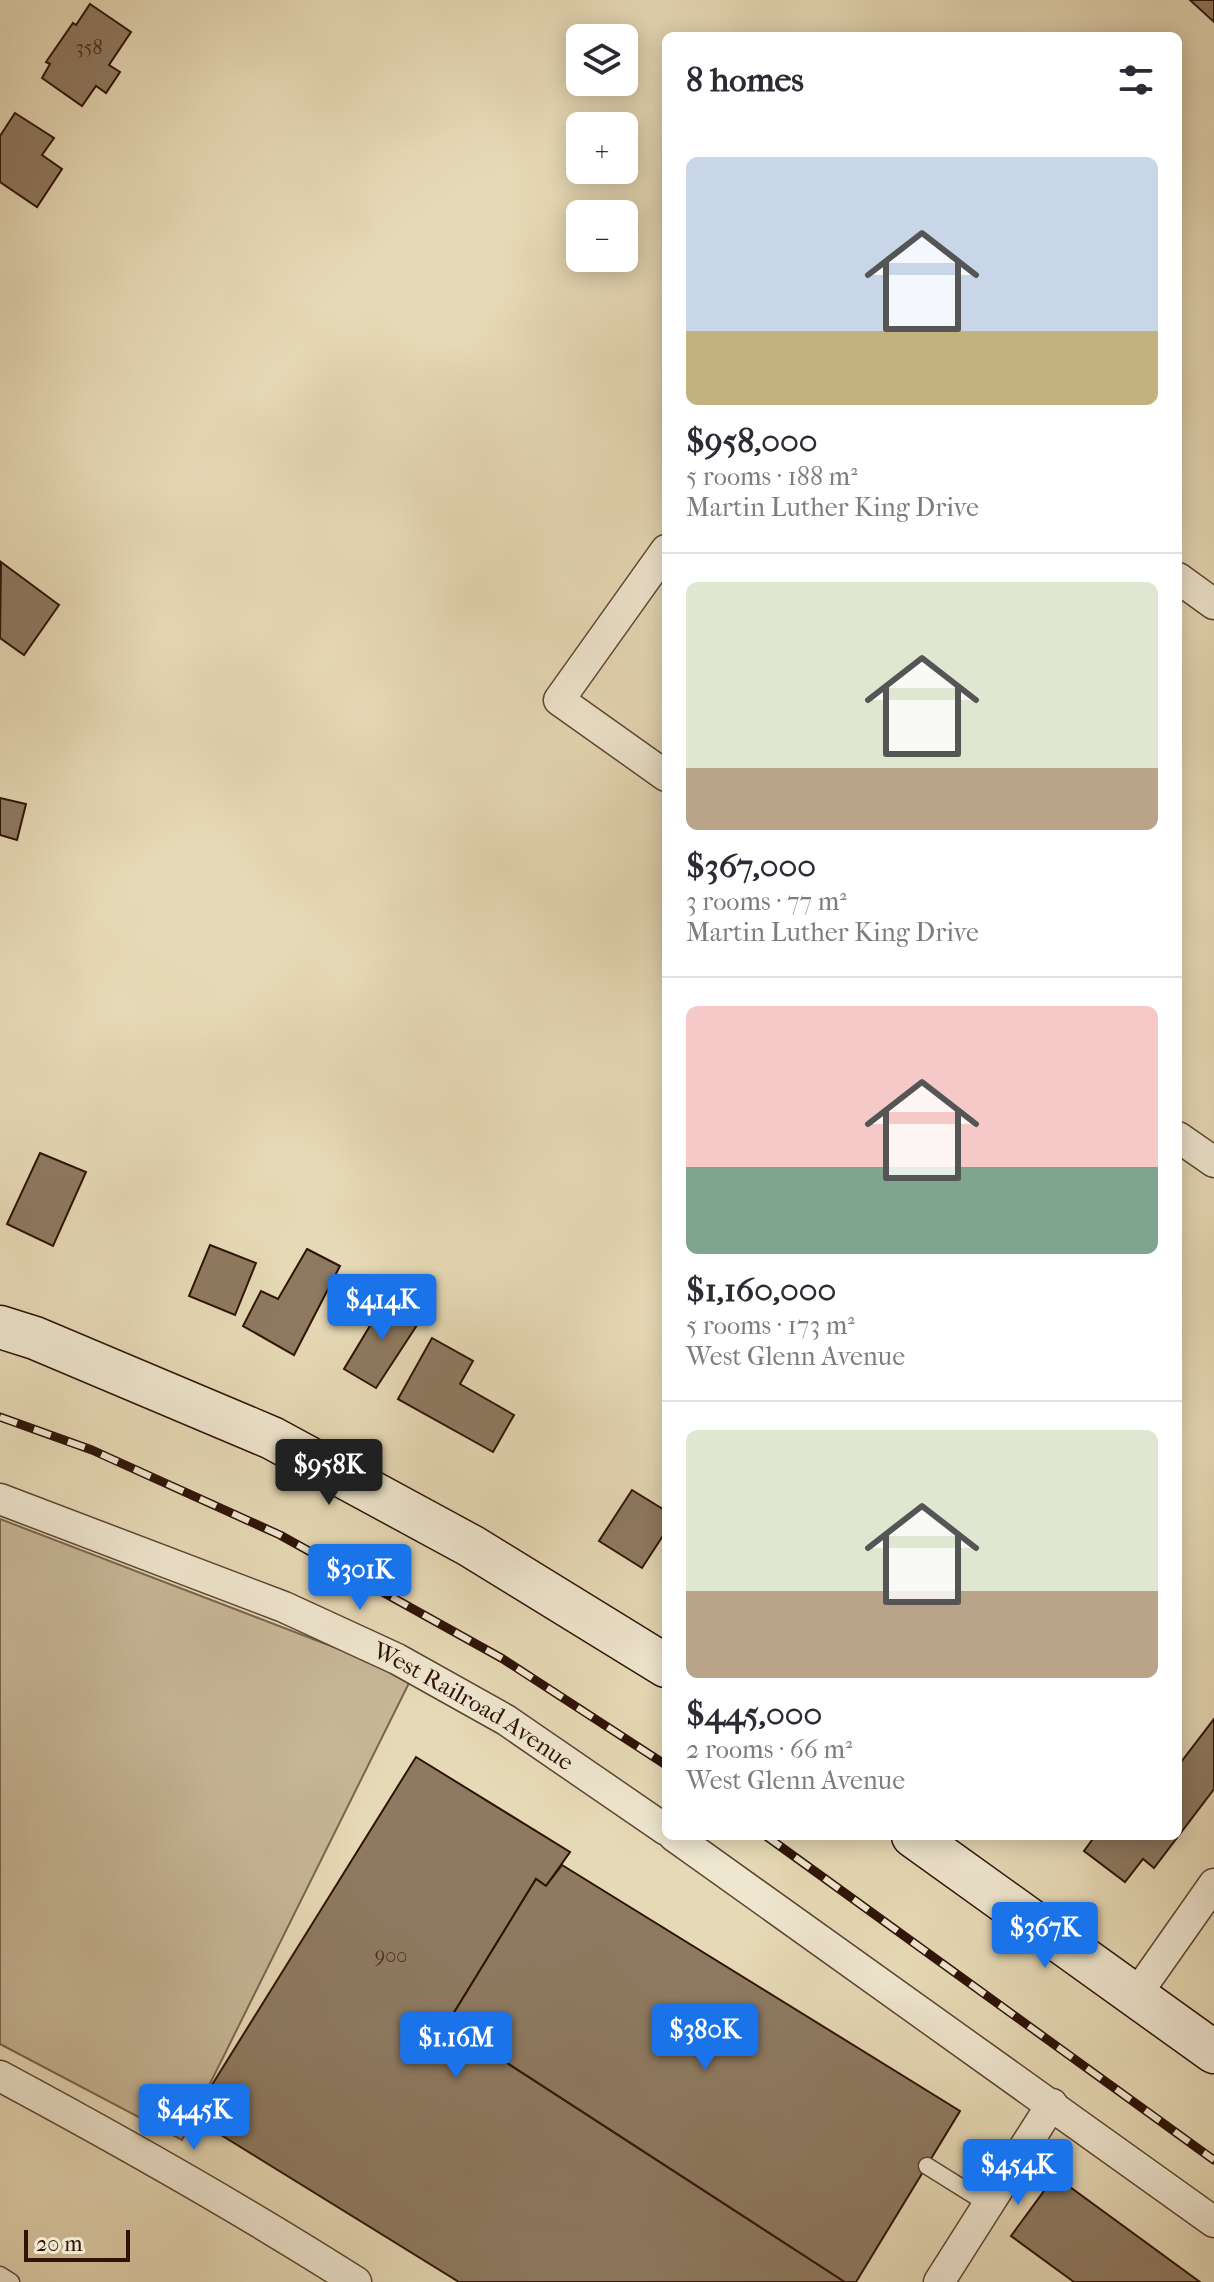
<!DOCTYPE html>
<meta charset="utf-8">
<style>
:root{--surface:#fff;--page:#f2f2f3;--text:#2b2b33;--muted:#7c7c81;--line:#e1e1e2;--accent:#1a73e8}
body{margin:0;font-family:"IM FELL French Canon",serif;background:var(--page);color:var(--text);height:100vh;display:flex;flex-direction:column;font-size:30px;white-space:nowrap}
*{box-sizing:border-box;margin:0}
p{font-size:26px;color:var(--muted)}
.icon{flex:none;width:44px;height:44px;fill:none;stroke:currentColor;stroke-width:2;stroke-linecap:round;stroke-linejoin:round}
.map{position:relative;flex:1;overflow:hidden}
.drawer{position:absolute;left:662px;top:32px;width:520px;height:1808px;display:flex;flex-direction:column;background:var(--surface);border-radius:12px;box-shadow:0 4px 20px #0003}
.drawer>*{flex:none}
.tools{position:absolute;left:566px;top:24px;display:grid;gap:16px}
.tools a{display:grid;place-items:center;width:72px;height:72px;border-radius:12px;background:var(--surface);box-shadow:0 4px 20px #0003;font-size:40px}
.scale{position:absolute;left:24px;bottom:20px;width:106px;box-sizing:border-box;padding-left:8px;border:4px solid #2f1307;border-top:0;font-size:22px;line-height:28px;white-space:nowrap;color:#2f1307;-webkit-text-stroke:6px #efe6cf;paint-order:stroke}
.price{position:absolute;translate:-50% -68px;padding:0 18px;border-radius:8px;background:var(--accent);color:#fff;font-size:26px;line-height:52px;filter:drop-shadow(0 2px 4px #0008)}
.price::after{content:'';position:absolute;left:50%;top:48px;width:24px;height:18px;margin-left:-12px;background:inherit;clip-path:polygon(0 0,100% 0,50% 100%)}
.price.active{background:#222;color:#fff}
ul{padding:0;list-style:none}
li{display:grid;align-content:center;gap:16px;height:424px;padding:0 24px}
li+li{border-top:2px solid var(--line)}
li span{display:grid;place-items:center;height:248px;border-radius:12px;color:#555}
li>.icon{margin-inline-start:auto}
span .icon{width:144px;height:144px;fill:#fffc;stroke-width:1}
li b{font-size:34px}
h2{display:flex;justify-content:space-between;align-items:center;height:96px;padding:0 24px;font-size:34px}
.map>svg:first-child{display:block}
</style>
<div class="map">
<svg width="1214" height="2282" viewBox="0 0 1214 2282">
<rect width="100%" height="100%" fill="#e6d9b5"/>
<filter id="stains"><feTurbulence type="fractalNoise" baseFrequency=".0025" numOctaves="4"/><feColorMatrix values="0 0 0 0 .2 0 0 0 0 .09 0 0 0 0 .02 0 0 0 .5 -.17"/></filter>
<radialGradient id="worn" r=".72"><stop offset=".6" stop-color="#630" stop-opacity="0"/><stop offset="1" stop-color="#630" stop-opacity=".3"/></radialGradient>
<path fill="#c7b797" stroke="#7b654f" stroke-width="2" d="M0,1519L412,1677L182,2140L0,2044Z"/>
<g fill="#8e7a61" stroke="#2f1307" stroke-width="2">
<path d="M1190,0H1214V22Z"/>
<path d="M90,4L131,32L109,65L120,72L106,93L96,86L82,106L42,78L50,64L46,62L73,23L76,25Z"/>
<path d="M15,113L54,138L42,155L62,169L37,207L0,182V136Z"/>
<path d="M1,562L59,605L24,655L0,638Z"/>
<path d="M0,798L26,804L17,840L0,835Z"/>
<path d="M40,1153L86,1172L53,1246L7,1224Z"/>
<path d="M210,1245L256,1263L235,1315L189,1296Z"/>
<path d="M307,1249L340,1266L294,1355L243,1326L261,1291L278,1299Z"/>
<path d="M388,1296L421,1319L376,1388L344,1369Z"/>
<path d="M432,1338L473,1361L460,1384L514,1415L493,1452L398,1399Z"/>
<path d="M632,1490L666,1511V1531L642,1568L599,1541Z"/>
<path d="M1214,1719V1789L1154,1868L1143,1859L1125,1882L1084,1851L1095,1836H1178V1766Z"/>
<path d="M416,1757L570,1852L546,1886L536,1879L447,2024L845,2282H459L192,2117Z"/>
<path d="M562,1865L960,2111L856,2282H845L447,2024L536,1879L546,1886Z"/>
<path d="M1055,2176L1200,2282H1074L1011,2236Z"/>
</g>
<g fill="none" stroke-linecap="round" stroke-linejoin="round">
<defs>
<g id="lane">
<path d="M927,2166L988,2204"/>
<path d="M0,2275L11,2282"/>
</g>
<g id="street">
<path d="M666,550L559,700L666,776"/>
<path d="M1178,578L1214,604"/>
<path d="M1178,1137L1214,1162"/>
<path id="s1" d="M0,1499L284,1607L397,1659L506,1720L666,1830"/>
<path d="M674,1836L1214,2222"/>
<path d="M1136,1995L1214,1884"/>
<path d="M0,2076C121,2141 240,2208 356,2282"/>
<path d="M939,2282L1052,2104"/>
</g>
<g id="secondary">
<path d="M0,1327L35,1338L272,1438L471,1546L666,1666"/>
<path d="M913,1836L1214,2052"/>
</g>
</defs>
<use href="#lane" stroke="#5d4432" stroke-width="19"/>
<use href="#street" stroke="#5d4432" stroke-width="33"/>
<use href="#secondary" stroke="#2f1307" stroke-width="45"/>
<use href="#lane" stroke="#efe6cf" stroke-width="16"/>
<use href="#street" stroke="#efe6cf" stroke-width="30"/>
<use href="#secondary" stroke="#efe6cf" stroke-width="42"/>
<defs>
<g id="rail">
<path d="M0,1417L92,1450L280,1535L503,1659L666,1765"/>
<path d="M766,1836L1214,2160"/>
</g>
</defs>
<use href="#rail" stroke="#2f1307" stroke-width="9"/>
<use href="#rail" stroke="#efe6cf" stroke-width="6" stroke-dasharray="18" stroke-linecap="butt"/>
</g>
<g text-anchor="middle" stroke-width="6" stroke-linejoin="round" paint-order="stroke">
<g font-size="20" fill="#472d1e">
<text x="89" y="54">358</text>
<text x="391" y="1962">900</text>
</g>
<g font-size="24" fill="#2f1307" stroke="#efe6cf">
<text dy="8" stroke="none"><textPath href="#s1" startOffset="518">West Railroad Avenue</textPath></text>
</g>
</g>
<rect width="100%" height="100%" filter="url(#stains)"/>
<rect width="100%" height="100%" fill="url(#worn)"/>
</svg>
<div class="tools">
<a><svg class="icon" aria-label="layers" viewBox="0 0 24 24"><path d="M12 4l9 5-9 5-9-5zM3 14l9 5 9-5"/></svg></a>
<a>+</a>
<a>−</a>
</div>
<div class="scale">20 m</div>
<b class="price" style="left:382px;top:1342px">$414K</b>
<b class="price active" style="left:329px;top:1507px">$958K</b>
<b class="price" style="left:360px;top:1612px">$301K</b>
<b class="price" style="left:1045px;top:1970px">$367K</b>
<b class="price" style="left:705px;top:2072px">$380K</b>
<b class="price" style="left:456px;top:2080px">$1.16M</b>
<b class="price" style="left:194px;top:2152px">$445K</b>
<b class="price" style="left:1018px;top:2207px">$454K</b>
<section class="drawer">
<h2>8 homes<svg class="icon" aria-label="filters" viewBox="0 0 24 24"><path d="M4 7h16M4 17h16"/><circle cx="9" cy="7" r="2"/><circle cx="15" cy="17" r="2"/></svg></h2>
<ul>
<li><span style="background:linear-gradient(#c9d6e8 70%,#c2b280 0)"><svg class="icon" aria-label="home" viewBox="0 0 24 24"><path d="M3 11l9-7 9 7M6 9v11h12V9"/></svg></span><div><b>$958,000</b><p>5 rooms · 188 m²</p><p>Martin Luther King Drive</p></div></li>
<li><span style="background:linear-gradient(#dfe7d0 75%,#b9a48a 0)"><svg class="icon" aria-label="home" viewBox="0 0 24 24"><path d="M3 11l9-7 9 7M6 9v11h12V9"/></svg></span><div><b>$367,000</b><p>3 rooms · 77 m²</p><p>Martin Luther King Drive</p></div></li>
<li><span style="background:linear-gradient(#f6c9c9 65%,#7fa58c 0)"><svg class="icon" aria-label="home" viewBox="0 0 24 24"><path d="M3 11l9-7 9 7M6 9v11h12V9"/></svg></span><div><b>$1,160,000</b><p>5 rooms · 173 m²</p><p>West Glenn Avenue</p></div></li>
<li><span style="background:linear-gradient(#dfe7d0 65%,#b9a48a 0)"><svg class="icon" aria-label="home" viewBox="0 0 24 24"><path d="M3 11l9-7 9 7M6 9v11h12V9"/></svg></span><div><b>$445,000</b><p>2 rooms · 66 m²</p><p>West Glenn Avenue</p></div></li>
</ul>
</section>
</div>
